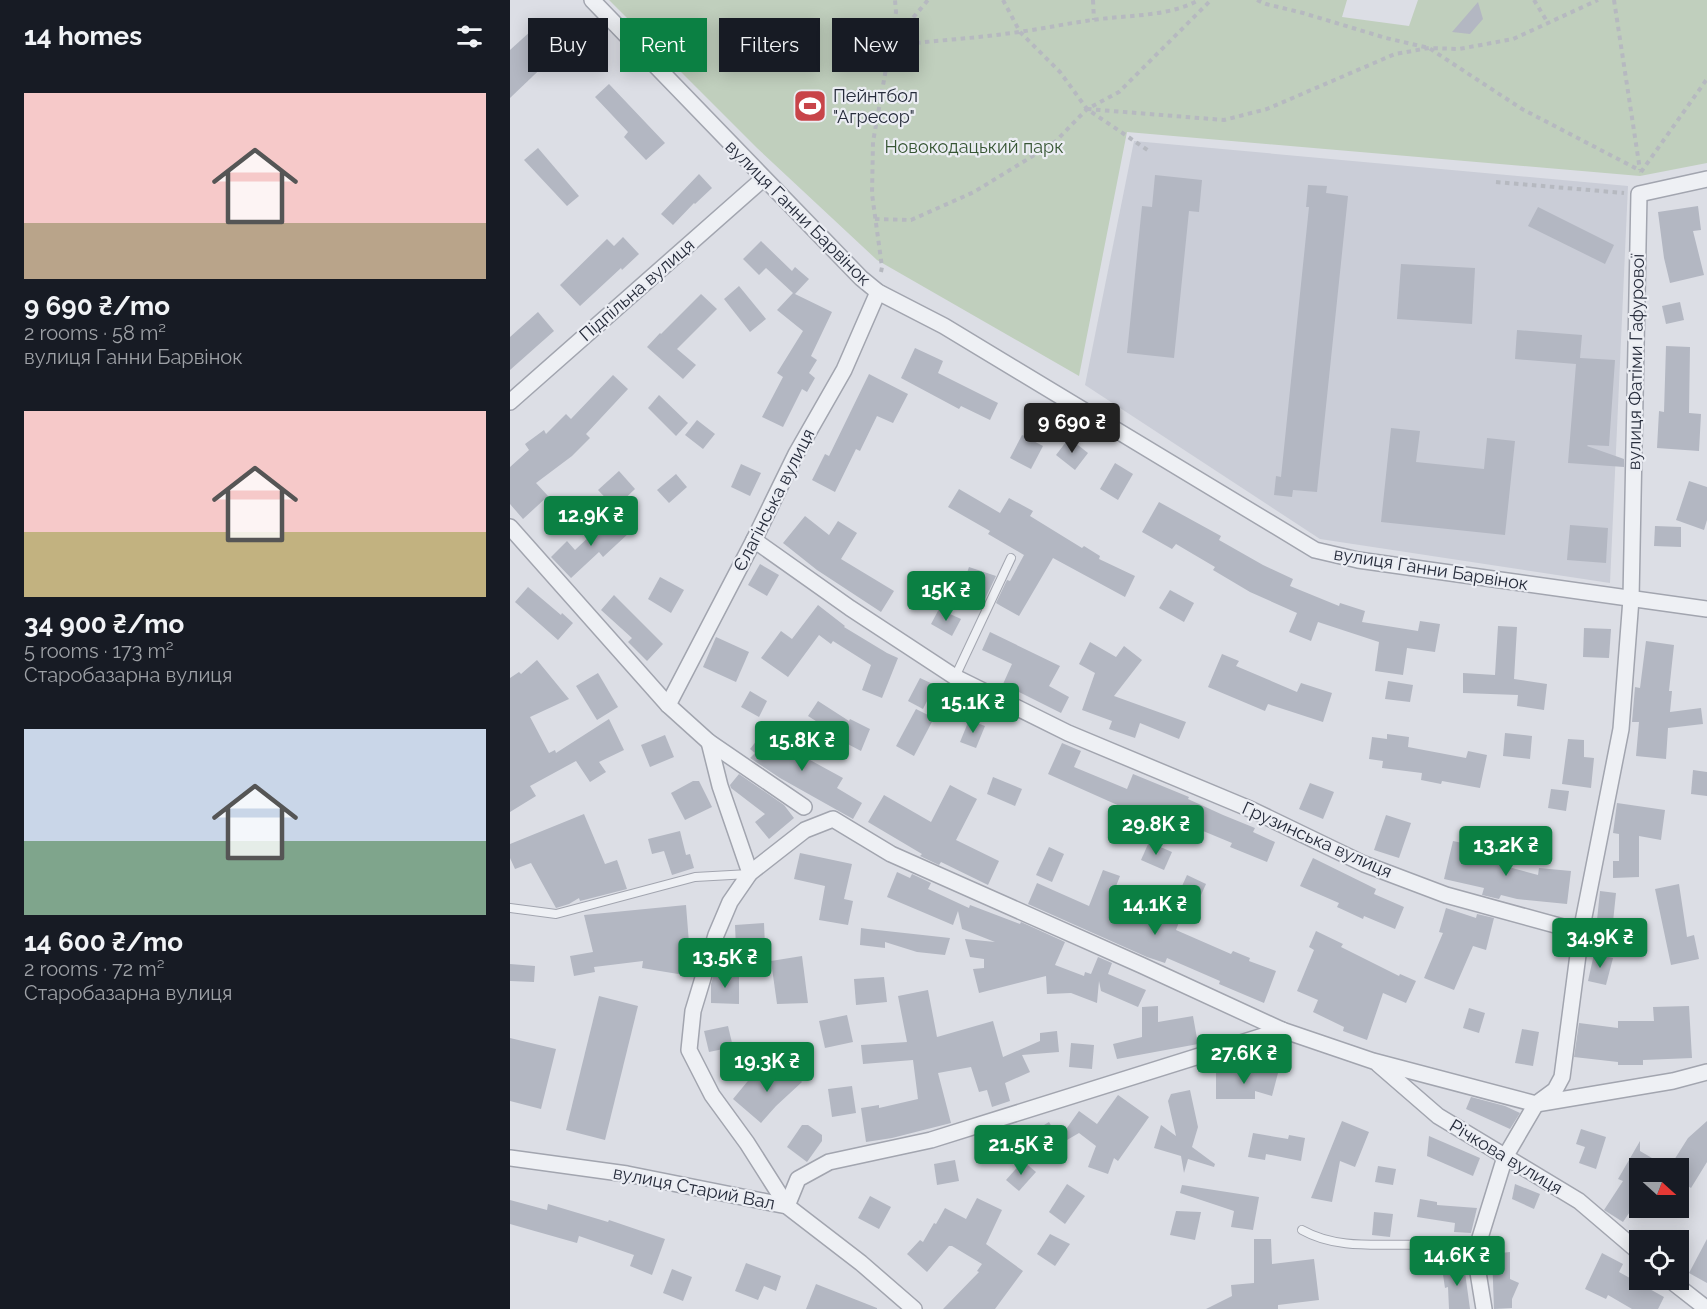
<!DOCTYPE html>
<meta charset="utf-8">
<style>
:root{--surface:#171b24;--page:#242831;--text:#f1f3f6;--muted:#9ea1a6;--accent:#0b8043}
body{margin:0;font-family:Raleway,sans-serif;background:var(--page);color:var(--text);height:100vh;display:flex;flex-direction:column;font-size:22px;white-space:nowrap}
*{box-sizing:border-box;margin:0}
p{font-size:20px;color:var(--muted)}
.icon{flex:none;width:33px;height:33px;fill:none;stroke:currentColor;stroke-width:2;stroke-linecap:round;stroke-linejoin:round}
.map{position:relative;flex:1;overflow:hidden}
.drawer{display:flex;flex-direction:column;background:var(--surface);width:510px}
.drawer>*{flex:none}
.top-card{position:absolute;left:18px;top:18px;width:570px;height:54px;display:flex;gap:12px}
.needle{width:39px;rotate:111deg}
.controls{position:absolute;left:1119px;top:1158px;display:grid;gap:12px}
.controls a{display:grid;place-items:center;width:60px;height:60px;border-radius:0px;background:var(--surface);box-shadow:0 3px 15px #0003;font-size:30px}
.price{position:absolute;translate:-50% -51px;padding:0 14px;border-radius:6px;background:var(--accent);color:#fff;font-size:20px;line-height:39px;filter:drop-shadow(0 2px 3px #0008)}
.price::after{content:'';position:absolute;left:50%;top:36px;width:18px;height:14px;margin-left:-9px;background:inherit;clip-path:polygon(0 0,100% 0,50% 100%)}
.price.on{background:#222;color:#fff}
ul{padding:0;list-style:none}
li{display:grid;align-content:center;gap:12px;height:318px;padding:0 24px}
li span{display:grid;place-items:center;height:186px;border-radius:0px;color:#555}
li>.icon{margin-inline-start:auto}
span .icon{width:108px;height:108px;fill:#fffc;stroke-width:1}
li b{font-size:26px}
h2{display:flex;justify-content:space-between;align-items:center;height:72px;padding:0 24px;font-size:26px}
.chip{padding:0 21px;border-radius:0px;background:var(--surface);box-shadow:0 3px 15px #0003;font-size:21px;line-height:54px}
.chip.on{background:var(--accent);color:#fff}
main{display:flex;flex:1;min-height:0}
.map>svg:first-child{display:block}
</style>
<main>
<section class="drawer">
<h2>14 homes<svg class="icon" aria-label="filters" viewBox="0 0 24 24"><path d="M4 7h16M4 17h16"/><circle cx="9" cy="7" r="2"/><circle cx="15" cy="17" r="2"/></svg></h2>
<ul>
<li><span style="background:linear-gradient(#f6c9c9 70%,#b9a48a 0)"><svg class="icon" aria-label="home" viewBox="0 0 24 24"><path d="M3 11l9-7 9 7M6 9v11h12V9"/></svg></span><div><b>9 690 ₴/mo</b><p>2 rooms · 58 m²</p><p>вулиця Ганни Барвінок</p></div></li>
<li><span style="background:linear-gradient(#f6c9c9 65%,#c2b280 0)"><svg class="icon" aria-label="home" viewBox="0 0 24 24"><path d="M3 11l9-7 9 7M6 9v11h12V9"/></svg></span><div><b>34 900 ₴/mo</b><p>5 rooms · 173 m²</p><p>Старобазарна вулиця</p></div></li>
<li><span style="background:linear-gradient(#c9d6e8 60%,#7fa58c 0)"><svg class="icon" aria-label="home" viewBox="0 0 24 24"><path d="M3 11l9-7 9 7M6 9v11h12V9"/></svg></span><div><b>14 600 ₴/mo</b><p>2 rooms · 72 m²</p><p>Старобазарна вулиця</p></div></li>
</ul>
</section>
<div class="map">
<svg width="1197" height="1309" viewBox="0 0 1197 1309">
<rect width="100%" height="100%" fill="#dcdee5"/>
<path fill="#cacdd7" d="M624,141L1118,186L1100,583L810,539L575,385Z"/>
<path fill="#c0cfbd" d="M99,0H837L832,17L899,26L908,0H1197V163L1130,176L617,132L569,376L367,260L247,148Z"/>
<g fill="#b3b7c2">
<path d="M968,2L973,19L960,34L942,32Z"/>
<path d="M22,30L45,55L0,98V50Z"/>
<path d="M99,84L155,143L136,160L114,137L118,132L85,97Z"/>
<path d="M28,148L69,196L57,206L14,160Z"/>
<path d="M189,174L202,188L185,204L184,203L163,225L151,214Z"/>
<path d="M645,175L692,180L689,212L679,211L664,358L617,353L632,206L642,207Z"/>
<path d="M798,185L817,186L816,193L838,196L807,492L783,490L782,497L764,495L766,476L771,477L799,207H796Z"/>
<path d="M1188,206L1191,230L1183,231L1194,275L1160,283L1154,258L1148,212Z"/>
<path d="M1028,207L1104,245L1095,264L1018,226Z"/>
<path d="M113,237L129,254L112,270L111,268L70,306L50,285L97,239L104,246Z"/>
<path d="M251,241L282,271L285,267L299,279L285,294L322,312L301,356L307,360L299,373L305,378L297,392L292,389L273,427L252,417L273,377L267,373L293,331L267,310L283,293L256,268L249,275L233,259Z"/>
<path d="M891,264L965,268L962,324L887,319Z"/>
<path d="M229,286L256,319L240,332L214,299Z"/>
<path d="M191,294L207,309L167,349L186,365L173,379L137,347L150,333L151,334Z"/>
<path d="M1170,302L1174,320L1156,324L1152,306Z"/>
<path d="M28,312L44,331L0,370V337Z"/>
<path d="M1007,330L1072,335L1070,358L1105,360L1099,446L1078,445L1077,446L1114,459V467L1058,463L1066,364L1005,359Z"/>
<path d="M1156,346L1180,347L1179,413L1191,414L1189,451L1147,448L1149,411L1154,412Z"/>
<path d="M405,348L433,361L428,373L488,403L480,420L451,406L449,409L391,378Z"/>
<path d="M359,374L398,394L383,423L367,416L350,451L346,449L325,492L302,480L315,454L319,456Z"/>
<path d="M103,375L118,389L76,434L80,438L62,456L26,483L38,496L13,519L0,504V467L19,450L15,444L34,430L36,434L56,414L61,419Z"/>
<path d="M149,395L178,423L166,436L138,408Z"/>
<path d="M187,420L205,434L193,449L175,435Z"/>
<path d="M881,428L910,431L906,462L974,469L977,438L1005,441L995,535L871,522Z"/>
<path d="M512,435L533,446L521,469L500,458Z"/>
<path d="M559,438L578,453L565,470L546,455Z"/>
<path d="M605,463L623,474L608,500L590,489Z"/>
<path d="M231,464L251,473L240,496L221,487Z"/>
<path d="M109,471L125,489L105,508L88,490Z"/>
<path d="M166,474L177,487L159,503L147,490Z"/>
<path d="M1179,481L1197,487V520L1194,530L1166,520Z"/>
<path d="M449,489L490,513L499,498L523,511L520,516L572,548L574,546L590,556L589,559L625,576L615,597L543,558L509,616L491,606L486,603L497,580L500,581L514,555L478,534L480,531L438,507Z"/>
<path d="M649,502L711,536L709,540L753,565L783,579L780,586L829,606L830,603L855,611L852,622L908,631L910,621L930,624L925,652L897,648L893,675L865,671L869,642L808,622L801,641L779,632L787,613L740,592L703,570L705,567L666,544L662,549L632,532Z"/>
<path d="M103,514L120,532L93,557L89,552L61,578L41,557L57,541L65,550Z"/>
<path d="M295,516L319,535L328,521L347,533L331,559L384,591L371,612L307,570L273,543Z"/>
<path d="M1060,525L1098,528L1096,563L1057,560Z"/>
<path d="M1145,526L1171,527V547L1144,546Z"/>
<path d="M250,564L269,575L257,596L238,585Z"/>
<path d="M459,567L486,576L475,599L451,590Z"/>
<path d="M150,577L174,590L161,613L138,599Z"/>
<path d="M18,587L51,615L52,613L63,623L48,640L5,602Z"/>
<path d="M660,590L684,603L674,622L649,608Z"/>
<path d="M104,595L153,644L137,661L118,642L122,638L91,610Z"/>
<path d="M308,605L335,626L334,627L377,653L388,658L372,698L352,690L361,665L323,641L321,644L309,635L278,677L251,658L271,631L282,639Z"/>
<path d="M429,609L451,619L442,636L421,624Z"/>
<path d="M988,626L1007,627L1004,679L1037,684L1034,710L1007,706L1008,695L953,693V673L985,675Z"/>
<path d="M1074,628L1101,629L1099,658L1073,657Z"/>
<path d="M480,632L550,666L539,686L559,697L551,713L493,684L502,664L472,650Z"/>
<path d="M206,637L239,652L226,682L193,667Z"/>
<path d="M1136,641L1164,645L1159,691H1162L1160,712L1191,708L1193,724L1158,728L1156,759L1126,756L1129,722H1122L1125,687L1130,688Z"/>
<path d="M580,642L606,657L614,646L632,660L604,696L676,722L669,739L630,723L625,738L599,729L602,721L572,710L585,673L569,664Z"/>
<path d="M712,654L729,661L726,666L787,692L791,683L822,693L813,722L758,704L755,711L698,687Z"/>
<path d="M27,660L59,699L20,717L39,753L45,750L46,753L99,719L114,750L89,762L96,772L80,782L66,761L20,786L26,796L0,812V678L9,672L11,674Z"/>
<path d="M88,673L108,707L87,720L66,686Z"/>
<path d="M410,678L425,685L413,709L398,701Z"/>
<path d="M878,681L903,685L900,702L875,699Z"/>
<path d="M240,691L257,701L249,717L231,707Z"/>
<path d="M308,701L339,721L340,719L360,729L351,751L330,740L331,737L298,716Z"/>
<path d="M406,709L424,718L404,756L386,746Z"/>
<path d="M459,720L475,726L466,748L450,742Z"/>
<path d="M259,725L281,743L278,748L333,778L327,788L352,803L343,819L270,778L240,758L245,753L240,749Z"/>
<path d="M995,733L1022,736L1020,759L993,756Z"/>
<path d="M877,734L899,737L898,747L956,758L958,751L977,755L970,788L932,781L931,784L911,780L912,773L872,768L873,761L859,759L862,737L877,739Z"/>
<path d="M155,735L164,757L140,767L131,745Z"/>
<path d="M1058,739L1074,740V757L1084,758L1081,788L1052,784Z"/>
<path d="M552,743L571,751L564,767L617,789L623,774L679,797L678,799L713,815L745,828L743,832L765,842L757,862L720,847L722,843L681,826V824L636,807L632,816L538,774Z"/>
<path d="M1183,770L1197,772V796L1181,794Z"/>
<path d="M229,774L274,805L284,818L259,839L245,822L255,814L221,788L220,785Z"/>
<path d="M483,777L512,789L505,806L477,794Z"/>
<path d="M183,781H189L202,807L175,820L161,793Z"/>
<path d="M800,783L824,792L813,819L789,809Z"/>
<path d="M440,785L467,799L446,840L489,861L478,885L431,862L429,865L410,856L412,854L358,822L374,795L421,822Z"/>
<path d="M1041,789L1059,791L1056,811L1038,808Z"/>
<path d="M1107,803L1155,810L1151,840L1129,836V877L1103,878V861H1109V834L1103,833Z"/>
<path d="M74,814L95,864L107,860L117,889L70,901L69,898L59,904L46,908L21,863L5,869L0,858V844Z"/>
<path d="M876,815L901,823L889,858L864,850Z"/>
<path d="M170,831L176,855L180,854L184,868L162,875L154,851L142,854L138,839Z"/>
<path d="M943,841L972,847L969,859L1028,875L1029,868L1061,871L1057,904L1007,899L991,895L989,899L972,895L974,888L934,879Z"/>
<path d="M639,842L662,852L654,870L631,860Z"/>
<path d="M539,847L554,854L542,882L526,875Z"/>
<path d="M290,853L342,864L334,899L343,901L338,925L309,920L315,886L284,879Z"/>
<path d="M803,858L866,889L864,894L894,907L885,929L854,916L853,919L827,907L829,903L790,886Z"/>
<path d="M593,870L610,876L601,899L645,914L649,903L673,912L666,930L721,954L723,951L740,958L739,961L766,971L754,1003L709,984L710,981L657,958L655,963L637,957L518,904L527,883L579,906Z"/>
<path d="M387,872L400,878L402,874L421,883L418,889L459,908L460,905L510,924L511,922L555,942L545,965L574,976L575,972L581,974L588,957L602,963L598,974L636,990L628,1007L591,991L589,981L587,1003L561,993L537,994L536,976L469,993L463,969L474,968V959L460,957L455,939L485,942L452,929L448,911L443,925L377,897Z"/>
<path d="M677,875L696,884L687,904L668,895Z"/>
<path d="M1169,884L1177,937L1184,935L1189,959L1161,965L1145,889Z"/>
<path d="M1090,891L1106,893L1103,922L1087,920Z"/>
<path d="M176,905L179,943L174,975L132,968L133,961L84,967L85,972L64,976L60,956L83,952L74,915Z"/>
<path d="M936,908L966,918L967,914L984,918L976,950L963,946L944,990L914,978L933,933L929,932Z"/>
<path d="M254,923L255,946L226,948L225,925Z"/>
<path d="M351,928L358,929L440,938L435,955L407,952L375,942V948L350,945Z"/>
<path d="M806,931L833,944L831,947L889,976L890,974L906,981L896,1003L873,993L857,1040L833,1031L834,1027L803,1012L808,1000L787,991L804,950L799,947Z"/>
<path d="M1084,954L1103,958L1096,985L1078,981Z"/>
<path d="M292,956L298,1003L267,1004L261,961Z"/>
<path d="M0,964L25,966L24,982L0,981Z"/>
<path d="M204,974H229V1004L201,1003V984Z"/>
<path d="M374,977L377,1002L346,1005L344,979Z"/>
<path d="M418,990L427,1037L483,1021L493,1057L530,1041V1033L547,1031L549,1052L512,1055L520,1072L495,1083L500,1101L482,1107L477,1090L469,1092L461,1067L428,1073L441,1123L382,1138L356,1142L351,1108L369,1105V1108L408,1099L403,1060L353,1064L351,1045L397,1042L388,996Z"/>
<path d="M89,996L128,1006L95,1140L56,1130Z"/>
<path d="M648,1006V1022L683,1016L688,1044L607,1059L603,1044L632,1037V1007Z"/>
<path d="M1179,1006L1182,1058L1133,1060V1065H1108V1062L1064,1057L1069,1023L1108,1028V1021H1144L1143,1007Z"/>
<path d="M959,1008L975,1013L969,1033L953,1028Z"/>
<path d="M337,1015L343,1042L315,1048L309,1021Z"/>
<path d="M218,1026L223,1047L199,1052L194,1031Z"/>
<path d="M1012,1029L1029,1032L1023,1066L1005,1063Z"/>
<path d="M0,1038L46,1049L31,1109L0,1101Z"/>
<path d="M561,1043L584,1045L582,1069L559,1067Z"/>
<path d="M276,1064L292,1082L266,1106L251,1123L223,1099L242,1076H248L256,1082Z"/>
<path d="M706,1071L768,1073L762,1096L745,1091V1099H706Z"/>
<path d="M342,1086L346,1113L322,1117L318,1089Z"/>
<path d="M680,1090L688,1127L682,1147L705,1164L704,1167L678,1159L674,1173L671,1156L644,1148L651,1125L666,1136L658,1101L661,1094Z"/>
<path d="M608,1095L639,1117L608,1161L604,1158L598,1174L578,1167L586,1146L569,1133L538,1151L526,1147L519,1134L539,1122L549,1139L569,1111L587,1124Z"/>
<path d="M961,1097L995,1106L1010,1113L1000,1129L956,1109Z"/>
<path d="M832,1121L859,1132L845,1167L830,1161L822,1202L801,1198Z"/>
<path d="M1197,1121V1162L1181,1188L1168,1180V1168H1130V1197L1113,1222L1094,1210L1113,1181L1108,1179L1130,1141V1151L1159,1168L1178,1138Z"/>
<path d="M292,1125H298L312,1135V1141L297,1162L277,1147Z"/>
<path d="M1071,1129L1096,1137L1086,1169L1069,1163L1075,1147L1066,1144Z"/>
<path d="M743,1133L778,1139L779,1135L795,1138L791,1161L756,1154L755,1160L738,1157Z"/>
<path d="M919,1136L970,1158L963,1176L917,1156Z"/>
<path d="M445,1160L449,1181L427,1185L424,1164Z"/>
<path d="M513,1161L526,1172L509,1191L496,1180Z"/>
<path d="M868,1166L886,1169L883,1185L865,1182Z"/>
<path d="M557,1184L575,1196L555,1224L539,1212Z"/>
<path d="M1005,1184L1030,1194L1024,1209L1002,1199Z"/>
<path d="M672,1185L749,1197L743,1230L721,1227L724,1211L670,1193Z"/>
<path d="M360,1196L381,1207L369,1229L348,1218Z"/>
<path d="M467,1198L492,1210L476,1244L513,1271L485,1309H433L469,1272L467,1271L472,1264L442,1246H439L417,1272L397,1254L410,1240L413,1242L424,1223L426,1224L435,1208L456,1219Z"/>
<path d="M910,1199L927,1202V1205L967,1208L961,1233L944,1232L945,1223L907,1217Z"/>
<path d="M0,1200L37,1210L38,1204L98,1222L99,1220L155,1239L142,1275L120,1266L124,1255L69,1236L67,1243L0,1224Z"/>
<path d="M666,1211L691,1212L685,1240L660,1235Z"/>
<path d="M864,1212L883,1214L880,1237L862,1235Z"/>
<path d="M540,1234L560,1244L545,1266L527,1254Z"/>
<path d="M744,1239H761L762,1264L804,1259L809,1300L768,1305V1309H696L722,1296L721,1285L744,1283Z"/>
<path d="M1197,1239V1283L1179,1273Z"/>
<path d="M1000,1252V1279L1009,1283L1002,1299V1308L984,1309L982,1254Z"/>
<path d="M1092,1253L1113,1264L1109,1272L1154,1297L1148,1309H1122L1098,1295L1096,1299L1075,1289Z"/>
<path d="M236,1263L271,1276L266,1291L254,1286L248,1300L225,1291Z"/>
<path d="M954,1265L960,1309H939L938,1287L935,1288L932,1268Z"/>
<path d="M162,1269L182,1277L173,1301L153,1293Z"/>
<path d="M306,1284L367,1308V1309H296Z"/>
</g>
<g fill="none" stroke-linecap="round" stroke-linejoin="round">
<defs>
<g id="service">
<path d="M445,677L501,558"/>
<path d="M0,908L46,914L185,877L239,874"/>
<path d="M792,1230C829,1251 874,1243 916,1245C936,1245 948,1244 965,1254"/>
</g>
<g id="minor">
<path d="M82,0L351,278L368,292L434,326L805,550L848,560L1197,609"/>
<path d="M0,402L253,179"/>
<path d="M0,527L158,705L199,742L294,807"/>
<path d="M244,540L340,608L445,677L558,733L740,809L854,864L936,895L1071,932"/>
<path d="M158,705L244,540L286,454L334,370L368,292"/>
<path d="M199,742L210,786L240,873"/>
<path d="M868,1064L928,1116L1069,1201L1130,1253"/>
<path d="M0,1158L117,1174L277,1206L351,1263L404,1309"/>
<path d="M277,1206L237,1143L202,1095L179,1050L183,1011L206,935L220,902L240,873L295,830L323,819L381,854L631,965L772,1030L863,1061L1026,1104L1163,1081L1197,1072"/>
<path d="M277,1206L288,1179L319,1162L421,1140L772,1030"/>
<path d="M1160,1280L1197,1309"/>
<path d="M974,1309L965,1254L995,1157L1026,1104L1045,1090L1052,1077L1071,932L1111,729L1121,599L1129,194L1197,179"/>
</g>
</defs>
<use href="#service" stroke="#a2a5af" stroke-width="10"/>
<use href="#minor" stroke="#a2a5af" stroke-width="18"/>
<g stroke="#b6b9c0" stroke-width="4" stroke-dasharray="4.5 4.5" stroke-linecap="butt">
<path d="M493,0L510,32L550,72L577,109L639,151"/>
<path d="M583,0L584,20"/>
<path d="M747,0L756,4L793,13L876,38L919,48L1012,109L1131,171"/>
<path d="M1024,0L1038,23"/>
<path d="M1104,0L1130,170"/>
<path d="M380,45L418,0"/>
<path d="M379,46C418,41 456,39 494,34C527,30 558,23 590,19C623,15 660,16 689,0"/>
<path d="M577,109L714,120L757,109L885,54L919,48L949,49L1003,39L1088,0"/>
<path d="M1131,172L1197,79"/>
<path d="M986,182L1114,193"/>
<path d="M365,219L401,220L464,192L544,143L577,109L609,92L701,0"/>
<path d="M371,272L372,267L362,194L363,142L386,12L385,0"/>
</g>
<use href="#service" stroke="#eef0f4" stroke-width="8"/>
<use href="#minor" stroke="#eef0f4" stroke-width="15"/>
</g>
<defs>
<symbol id="stadium-square" viewBox="-11 -11 22 22"><rect x="-9" y="-9" width="18" height="18" rx="4" fill="#c84449" stroke="#ebedf3"/><path d="M0-5a6.5 5 0 1 0 0 10a6.5 5 0 1 0 0-10ZM-3.5-1.8h7v3.6h-7Z" fill="#fff"/></symbol>
</defs>
<g fill-rule="evenodd">
<use href="#stadium-square" x="281" y="87" width="38" height="38"/>
</g>
<g text-anchor="middle" stroke-width="4.5" stroke-linejoin="round" paint-order="stroke">
<g font-size="18" fill="#262c3b" stroke="#ebedf3" text-anchor="start">
<text x="323" y="102">Пейнтбол<tspan x="323" dy="21">"Агресор"</tspan></text>
</g>
<g font-size="18" fill="#375634" stroke="#ebedf3">
<text x="464" y="153">Новокодацький парк</text>
</g>
<g font-size="18" fill="#262c3b" stroke="#ebedf3">
<text transform="translate(288 213) rotate(45)" y="6">вулиця Ганни Барвінок</text>
<text transform="translate(127 290) rotate(-41)" y="6">Підпільна вулиця</text>
<text transform="translate(1126 362) rotate(-89)" y="6">вулиця Фатіми Гафурової</text>
<text transform="translate(264 500) rotate(-63)" y="6">Єлагінська вулиця</text>
<text transform="translate(921 569) rotate(9)" y="6">вулиця Ганни Барвінок</text>
<text transform="translate(807 840) rotate(24)" y="6">Грузинська вулиця</text>
<text transform="translate(996 1157) rotate(31)" y="6">Річкова вулиця</text>
<text transform="translate(184 1188) rotate(11)" y="6">вулиця Старий Вал</text>
</g>
</g>
</svg>
<div class="controls">
<a><svg class="needle" viewBox="-14 -14 28 28"><path d="M0-13l5 13h-10z" fill="#e53935"/><path d="M0 13l5-13h-10z" fill="#9ea1a6"/></svg></a>
<a><svg class="icon" aria-label="locate" viewBox="0 0 24 24"><circle cx="12" cy="12" r="6"/><path d="M12 2v4M12 18v4M2 12h4M18 12h4"/></svg></a>
</div>
<b class="price on" style="left:562px;top:454px">9 690 ₴</b>
<b class="price" style="left:81px;top:547px">12.9K ₴</b>
<b class="price" style="left:436px;top:622px">15K ₴</b>
<b class="price" style="left:463px;top:734px">15.1K ₴</b>
<b class="price" style="left:292px;top:772px">15.8K ₴</b>
<b class="price" style="left:646px;top:856px">29.8K ₴</b>
<b class="price" style="left:996px;top:877px">13.2K ₴</b>
<b class="price" style="left:645px;top:936px">14.1K ₴</b>
<b class="price" style="left:1090px;top:969px">34.9K ₴</b>
<b class="price" style="left:215px;top:989px">13.5K ₴</b>
<b class="price" style="left:734px;top:1085px">27.6K ₴</b>
<b class="price" style="left:257px;top:1093px">19.3K ₴</b>
<b class="price" style="left:511px;top:1176px">21.5K ₴</b>
<b class="price" style="left:947px;top:1287px">14.6K ₴</b>
<div class="top-card">
<a class="chip">Buy</a>
<a class="chip on">Rent</a>
<a class="chip">Filters</a>
<a class="chip">New</a>
</div>
</div>
</main>
